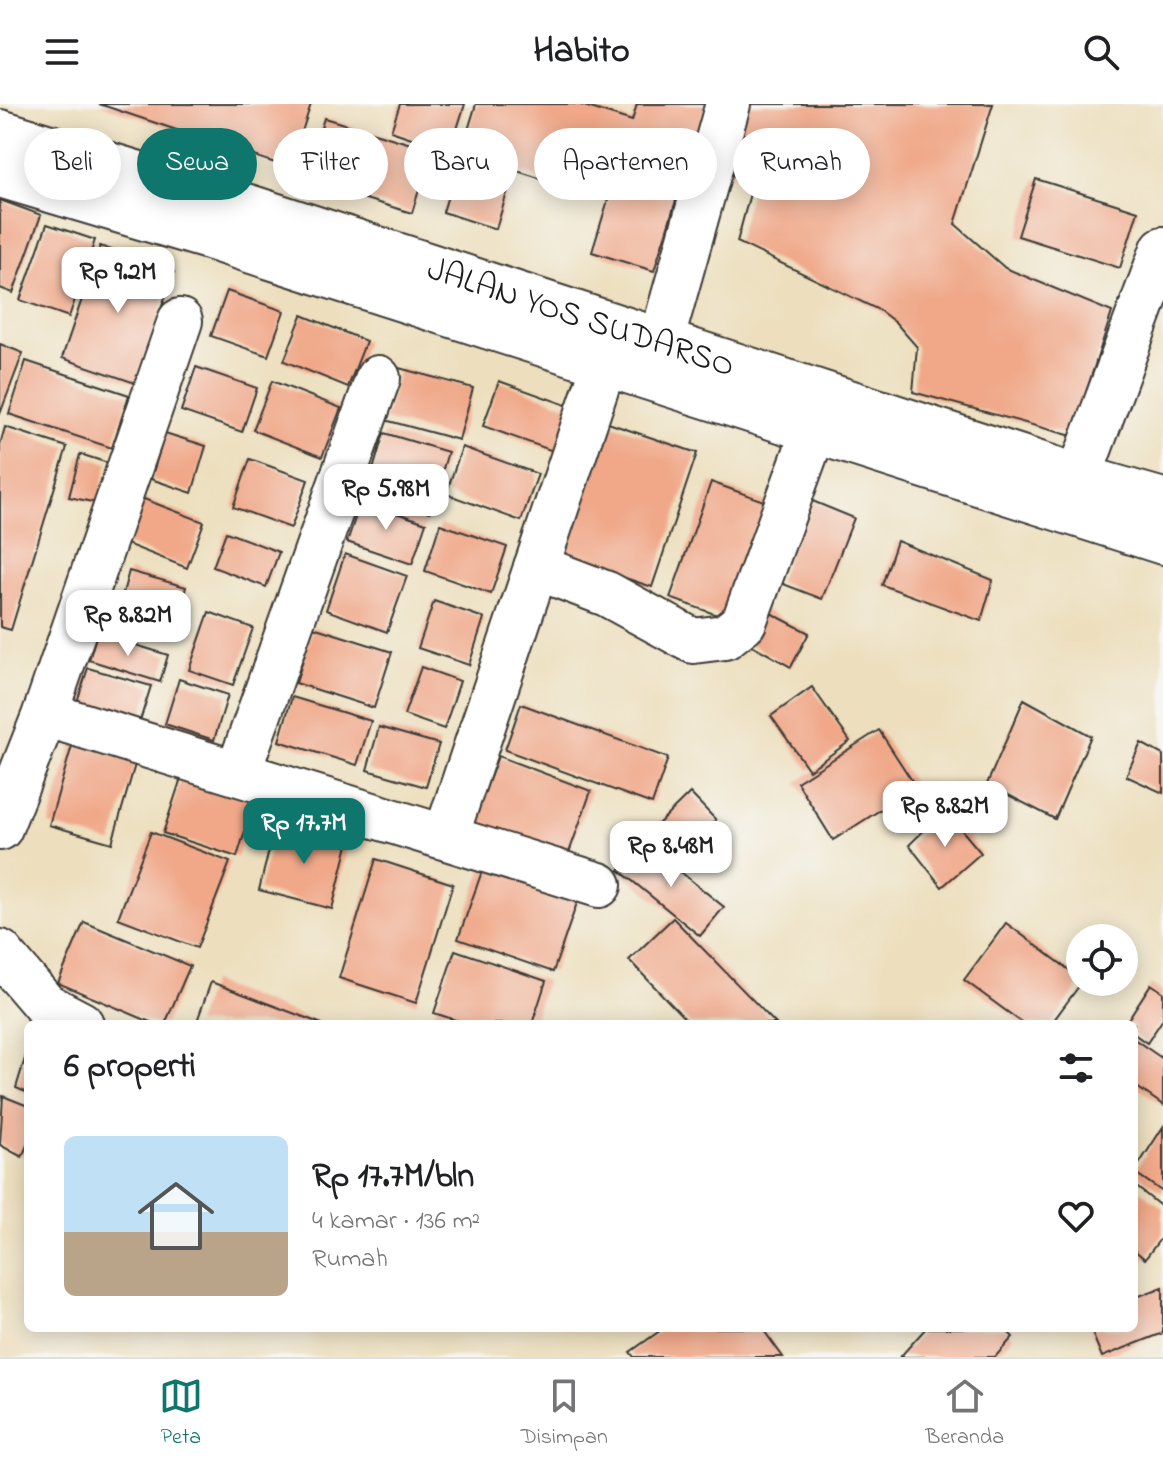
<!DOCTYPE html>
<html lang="id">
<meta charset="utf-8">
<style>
:root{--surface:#fff;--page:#f6f6f6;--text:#202124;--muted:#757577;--line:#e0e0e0;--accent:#0f766e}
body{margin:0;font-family:"Indie Flower",sans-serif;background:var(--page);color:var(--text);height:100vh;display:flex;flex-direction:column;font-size:30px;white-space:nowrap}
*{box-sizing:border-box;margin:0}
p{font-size:26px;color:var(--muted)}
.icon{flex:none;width:44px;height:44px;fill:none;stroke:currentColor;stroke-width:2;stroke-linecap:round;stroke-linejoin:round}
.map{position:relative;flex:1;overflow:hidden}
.side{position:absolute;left:24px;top:916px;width:1114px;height:312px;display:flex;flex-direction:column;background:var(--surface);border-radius:12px;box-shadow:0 4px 20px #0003}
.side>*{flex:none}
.top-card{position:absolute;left:24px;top:24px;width:1116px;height:72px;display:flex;gap:16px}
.buttons{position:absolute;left:1066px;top:820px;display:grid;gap:16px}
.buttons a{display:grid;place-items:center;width:72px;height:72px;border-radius:50%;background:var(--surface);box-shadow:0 4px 20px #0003;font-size:40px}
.price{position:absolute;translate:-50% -68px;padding:0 18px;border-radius:16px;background:#fff;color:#222;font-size:26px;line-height:52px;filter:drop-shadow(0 2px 4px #0008)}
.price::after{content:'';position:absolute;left:50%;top:48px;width:24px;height:18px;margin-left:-12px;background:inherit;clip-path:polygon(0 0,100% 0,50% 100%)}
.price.current{background:var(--accent);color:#fff}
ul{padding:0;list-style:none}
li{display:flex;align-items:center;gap:24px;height:200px;padding:0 40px}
li span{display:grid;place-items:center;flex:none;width:224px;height:160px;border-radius:12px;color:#555}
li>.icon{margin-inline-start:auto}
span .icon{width:96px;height:96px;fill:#fffc;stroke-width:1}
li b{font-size:34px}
h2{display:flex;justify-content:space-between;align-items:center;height:96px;padding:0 40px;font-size:34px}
.tag{padding:0 28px;border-radius:36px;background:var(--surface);box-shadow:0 4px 20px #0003;font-size:28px;line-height:72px}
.tag.current{background:var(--accent);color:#fff}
header{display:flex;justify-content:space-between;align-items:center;height:104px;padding:0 40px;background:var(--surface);font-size:36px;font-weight:800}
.tab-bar{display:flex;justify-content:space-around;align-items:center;height:112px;border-top:2px solid var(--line);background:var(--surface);font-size:22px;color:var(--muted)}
.tab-bar a{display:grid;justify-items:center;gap:4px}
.tab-bar .current{color:var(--accent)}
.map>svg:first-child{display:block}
</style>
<header><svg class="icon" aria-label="menu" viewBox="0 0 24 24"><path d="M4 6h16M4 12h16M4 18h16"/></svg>Habito<svg class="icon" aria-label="search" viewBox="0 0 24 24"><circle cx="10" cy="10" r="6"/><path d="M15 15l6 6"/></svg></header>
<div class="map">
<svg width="1163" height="1253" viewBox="0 0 1163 1253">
<rect width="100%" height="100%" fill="#f6f6f2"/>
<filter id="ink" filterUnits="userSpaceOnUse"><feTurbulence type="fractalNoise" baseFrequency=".0125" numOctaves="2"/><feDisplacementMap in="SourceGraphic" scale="16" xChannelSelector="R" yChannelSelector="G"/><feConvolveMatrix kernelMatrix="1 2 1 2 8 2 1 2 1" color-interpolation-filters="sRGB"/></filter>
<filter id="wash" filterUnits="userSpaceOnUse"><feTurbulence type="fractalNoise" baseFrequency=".006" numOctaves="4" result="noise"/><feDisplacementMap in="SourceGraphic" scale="32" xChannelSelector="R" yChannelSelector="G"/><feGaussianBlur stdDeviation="1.8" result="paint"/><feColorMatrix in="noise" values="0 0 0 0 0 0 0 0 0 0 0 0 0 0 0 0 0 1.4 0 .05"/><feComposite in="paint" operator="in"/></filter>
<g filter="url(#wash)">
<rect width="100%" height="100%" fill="#eddfbe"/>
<g id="blocks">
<g fill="#f0a889">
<path d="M99,0H311L290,64Z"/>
<path d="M400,0H465L450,47L391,27Z"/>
<path d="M476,0H578L632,17L637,0H706L654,167L592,148L608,96L514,66L496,125L443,108Z"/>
<path d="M740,0H993L955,120L1005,164L1112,208L1072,332L913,288L917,243L896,219L879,206L737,138L752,82L722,65Z"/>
<path d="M324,14L431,46L412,109L305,77Z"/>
<path d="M1036,75L1138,107L1120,164L1018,132Z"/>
<path d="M0,96L41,111L13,189L0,184Z"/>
<path d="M47,120L95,136L69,213L20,196Z"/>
<path d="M100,142L174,168L135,279L62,254Z"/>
<path d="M227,187L284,207L268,252L211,232Z"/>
<path d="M302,211L366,237L348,283L284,257Z"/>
<path d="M0,240L23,249L0,310Z"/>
<path d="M26,257L129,291L112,344L9,310Z"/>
<path d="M196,263L257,284L242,328L181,307Z"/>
<path d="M399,264L473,284L459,336L385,316Z"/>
<path d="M272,277L341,304L322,353L253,326Z"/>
<path d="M499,277L572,303L556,348L483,322Z"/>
<path d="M605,318L697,349L652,483L560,452Z"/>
<path d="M5,323L67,343L11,526L0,523V341Z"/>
<path d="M165,329L206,342L192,389L151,375Z"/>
<path d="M384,329L448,348L430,408L366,389Z"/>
<path d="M462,343L538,370L521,417L446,390Z"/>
<path d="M80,350L108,359L97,399L69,393Z"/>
<path d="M250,355L308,376L291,424L233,403Z"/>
<path d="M711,378L772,400L731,516L670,494Z"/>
<path d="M136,392L204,418L187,464L119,437Z"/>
<path d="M810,396L854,414L822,495L778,478Z"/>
<path d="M361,397L426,419L412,460L347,438Z"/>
<path d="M440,420L507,443L491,490L425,467Z"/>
<path d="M226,428L279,448L266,483L213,463Z"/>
<path d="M897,437L993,476L981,517L882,481Z"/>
<path d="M345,450L407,472L387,528L326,506Z"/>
<path d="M129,467L186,483L172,534L115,518Z"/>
<path d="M434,497L484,514L469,561L418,544Z"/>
<path d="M761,504L809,529L791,563L745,537Z"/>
<path d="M209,508L253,524L233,581L189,566Z"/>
<path d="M313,523L392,548L374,604L296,579Z"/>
<path d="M97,529L168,551L160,578L89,556Z"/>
<path d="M421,563L460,577L444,625L404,611Z"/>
<path d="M88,564L151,582L138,623L75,604Z"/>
<path d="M179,575L228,591L214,636L165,620Z"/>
<path d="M812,583L850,637L809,666L771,612Z"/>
<path d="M292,593L371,617L357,661L279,637Z"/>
<path d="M1024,595L1091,632L1055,715L987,680Z"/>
<path d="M521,600L668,654L652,700L505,646Z"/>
<path d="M379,623L439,640L426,683L367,666Z"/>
<path d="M879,626L916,683L833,736L797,678Z"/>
<path d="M73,638L136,657L112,739L49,721Z"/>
<path d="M1141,639L1163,651V689L1126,672Z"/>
<path d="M498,652L591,687L566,757L472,722Z"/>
<path d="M182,671L255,695L237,753L163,729Z"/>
<path d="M690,689L716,716L678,754L652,726Z"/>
<path d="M945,706L981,749L942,783L909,741Z"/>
<path d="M276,718L349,737L332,805L259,786Z"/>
<path d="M151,728L230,758L197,844L118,814Z"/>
<path d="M642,737L724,803L700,832L619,766Z"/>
<path d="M376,755L453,780L416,899L339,874Z"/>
<path d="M485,759L579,793L553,868L458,835Z"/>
<path d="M673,814L776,920H690L629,856Z"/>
<path d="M84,818L190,862L165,920H155L58,879Z"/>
<path d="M1006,819L1080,874L1082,878L1051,920H1024L964,876Z"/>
<path d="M455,846L546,877L532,920H468L434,909Z"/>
<path d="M211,878L322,920H196Z"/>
<path d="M1151,880L1163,888V915L1147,939L1134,930V920H1125Z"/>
<path d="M1134,935L1163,955V1001L1134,981Z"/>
<path d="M27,948H28V989L16,984Z"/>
<path d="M3,992L28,1002V1039L22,1053L0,1041Z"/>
<path d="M1163,1023V1088L1134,1068Z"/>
<path d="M1134,1081L1163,1104V1131L1145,1155L1134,1146Z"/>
<path d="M1163,1183V1229L1102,1253L1090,1224H1134V1194Z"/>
<path d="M664,1224H762L783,1253H634L630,1248Z"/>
<path d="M926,1224H1004L1013,1233L995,1253H900Z"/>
</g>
</g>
</g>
<g filter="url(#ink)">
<use href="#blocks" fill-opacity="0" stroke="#3b3934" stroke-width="2"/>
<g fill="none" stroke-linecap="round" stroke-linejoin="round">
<defs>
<g id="minor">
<path d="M661,238L728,0"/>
<path d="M1079,373L1163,145"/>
<path d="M536,463L607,490L693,537L725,533L744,518L814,326"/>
<path d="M45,610L599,781"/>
<path d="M238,669L378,274"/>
<path d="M0,724L45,610L180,217"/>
<path d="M446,732L604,261"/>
<path d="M0,848L45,901L81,920"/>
</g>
<g id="highway">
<path id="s1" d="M0,28L252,104L1079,373L1163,397"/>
<path d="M0,71L205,132L1163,438"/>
</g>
</defs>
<use href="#minor" stroke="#3b3934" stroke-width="48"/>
<use href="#highway" stroke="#3b3934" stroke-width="48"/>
<use href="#minor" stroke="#fff" stroke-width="44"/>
<use href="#highway" stroke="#fff" stroke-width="44"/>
</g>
</g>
<g text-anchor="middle" stroke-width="6" stroke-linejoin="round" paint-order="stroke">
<g font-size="34" fill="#1c1c1c" stroke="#f6f6f2">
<text dy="12" stroke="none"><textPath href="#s1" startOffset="610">JALAN YOS SUDARSO</textPath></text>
</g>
</g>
</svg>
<div class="buttons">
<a><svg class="icon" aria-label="locate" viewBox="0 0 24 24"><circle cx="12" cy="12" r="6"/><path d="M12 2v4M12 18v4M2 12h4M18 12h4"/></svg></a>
</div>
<b class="price" style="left:118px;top:211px">Rp 9.2M</b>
<b class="price" style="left:386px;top:428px">Rp 5.98M</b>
<b class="price" style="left:128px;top:554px">Rp 8.82M</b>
<b class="price" style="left:945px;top:745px">Rp 8.82M</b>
<b class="price current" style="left:304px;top:762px">Rp 17.7M</b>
<b class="price" style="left:671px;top:785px">Rp 8.48M</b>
<div class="top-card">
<a class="tag">Beli</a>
<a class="tag current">Sewa</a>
<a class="tag">Filter</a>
<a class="tag">Baru</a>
<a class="tag">Apartemen</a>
<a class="tag">Rumah</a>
</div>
<section class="side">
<h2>6 properti<svg class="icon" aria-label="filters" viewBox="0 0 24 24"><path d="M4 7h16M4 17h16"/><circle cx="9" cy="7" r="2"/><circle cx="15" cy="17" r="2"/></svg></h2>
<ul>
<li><span style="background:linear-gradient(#bfe0f5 60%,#b9a48a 0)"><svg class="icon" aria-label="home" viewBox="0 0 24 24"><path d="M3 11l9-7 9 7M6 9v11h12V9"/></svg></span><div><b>Rp 17.7M/bln</b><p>4 kamar · 136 m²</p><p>Rumah</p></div><svg class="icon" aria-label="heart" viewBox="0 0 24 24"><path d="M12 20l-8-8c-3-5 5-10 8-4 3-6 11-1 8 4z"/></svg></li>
</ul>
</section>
</div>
<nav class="tab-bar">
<a class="current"><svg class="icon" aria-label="map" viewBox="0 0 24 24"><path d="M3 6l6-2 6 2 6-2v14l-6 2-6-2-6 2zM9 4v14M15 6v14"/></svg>Peta</a>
<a><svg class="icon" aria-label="saved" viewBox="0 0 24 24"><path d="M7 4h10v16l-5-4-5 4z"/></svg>Disimpan</a>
<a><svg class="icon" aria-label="home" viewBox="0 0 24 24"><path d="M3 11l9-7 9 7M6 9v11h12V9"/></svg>Beranda</a>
</nav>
